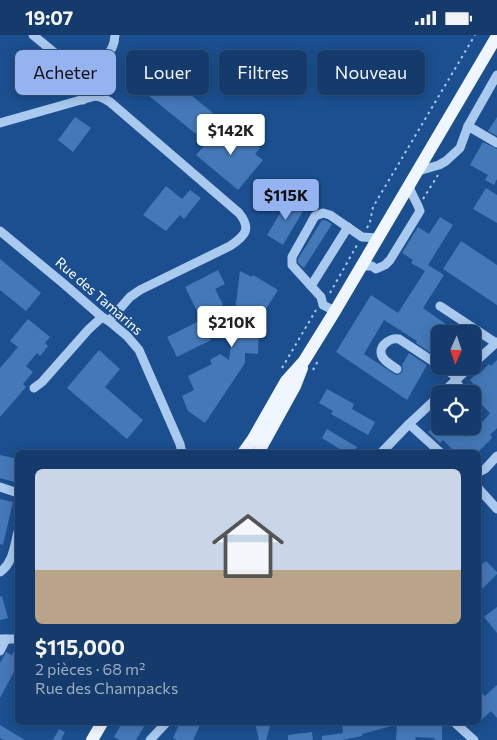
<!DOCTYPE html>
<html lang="fr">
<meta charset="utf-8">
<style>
:root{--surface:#143b6b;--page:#214673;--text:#f1f3f6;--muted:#9dadc1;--line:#33557e;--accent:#95b2f1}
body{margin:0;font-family:Commissioner,sans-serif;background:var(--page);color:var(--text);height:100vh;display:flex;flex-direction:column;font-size:19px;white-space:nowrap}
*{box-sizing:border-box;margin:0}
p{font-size:16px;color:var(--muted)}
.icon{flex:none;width:28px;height:28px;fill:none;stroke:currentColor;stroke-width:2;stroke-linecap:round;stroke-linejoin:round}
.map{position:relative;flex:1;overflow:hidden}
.sheet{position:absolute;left:15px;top:415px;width:466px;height:275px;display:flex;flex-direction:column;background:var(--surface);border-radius:8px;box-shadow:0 2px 12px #0003,0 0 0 1px var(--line)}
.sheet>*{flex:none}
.guide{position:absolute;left:15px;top:15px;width:468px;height:45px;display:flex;gap:10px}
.needle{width:32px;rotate:183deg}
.buttons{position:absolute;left:431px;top:290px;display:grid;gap:10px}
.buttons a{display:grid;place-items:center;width:50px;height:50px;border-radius:8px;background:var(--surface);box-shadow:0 2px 12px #0003,0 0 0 1px var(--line);font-size:25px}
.price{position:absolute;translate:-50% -42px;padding:0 11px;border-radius:5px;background:#fff;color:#222;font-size:16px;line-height:32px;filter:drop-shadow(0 1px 2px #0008)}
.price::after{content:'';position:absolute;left:50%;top:30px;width:15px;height:11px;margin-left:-8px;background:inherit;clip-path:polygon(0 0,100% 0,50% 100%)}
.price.active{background:var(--accent);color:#111}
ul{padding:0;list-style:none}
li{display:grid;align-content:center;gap:10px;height:265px;padding:0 20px}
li+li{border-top:1px solid var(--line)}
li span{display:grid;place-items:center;height:155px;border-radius:8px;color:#555}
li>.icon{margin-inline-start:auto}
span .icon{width:90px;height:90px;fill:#fffc;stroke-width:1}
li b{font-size:21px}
.tag{padding:0 18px;border-radius:8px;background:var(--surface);box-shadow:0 2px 12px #0003,0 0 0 1px var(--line);font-size:18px;line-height:45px}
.tag.active{background:var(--accent);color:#111}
.status{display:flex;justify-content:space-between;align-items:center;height:35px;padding:0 25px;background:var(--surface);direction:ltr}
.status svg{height:14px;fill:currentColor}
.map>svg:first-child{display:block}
</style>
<div class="status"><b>19:07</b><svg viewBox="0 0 49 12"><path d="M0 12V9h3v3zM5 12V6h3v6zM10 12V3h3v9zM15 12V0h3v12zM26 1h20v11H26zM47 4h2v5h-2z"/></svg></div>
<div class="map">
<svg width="497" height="705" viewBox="0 0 497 705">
<rect width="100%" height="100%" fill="#1b4f8f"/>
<g fill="#4478b7">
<path d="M50,22L55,26L57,33L46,37L47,39L38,42V40L27,43L23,30Z"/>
<path d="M154,30L213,78L196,99L137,51Z"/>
<path d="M75,82L91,93L73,117L58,105Z"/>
<path d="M497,82V101L488,96Z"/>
<path d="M222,90L236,101L240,96L260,113L255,119L263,125L238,155L196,120Z"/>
<path d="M483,107L497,114V144L494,150L485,145L488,140L470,130Z"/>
<path d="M166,151L182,164L190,155L201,163L184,184L180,180L166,196L143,180Z"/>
<path d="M486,153L497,160V188L473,174Z"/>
<path d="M290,162L306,171L283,210L267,200Z"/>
<path d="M440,182L453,190L428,230L444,240L423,273L460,299H440V322L435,318L434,320L416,308L417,306L384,285L364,319L396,340L400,339L402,337L403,334L402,330L409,318L427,330L407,365L336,317L371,260L398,278L425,236L411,228L413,225L402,218L418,192L429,199Z"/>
<path d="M322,185L327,186L332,189L304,233L298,228V224Z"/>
<path d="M461,206L497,230V270L443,234Z"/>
<path d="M0,224L41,258L26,276L0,255Z"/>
<path d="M218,235L225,249L215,254L223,270L200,282L185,252Z"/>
<path d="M240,236L252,242L253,240L278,255L266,274L265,286L263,291L259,294L258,319L245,318V328L205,388L188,376L182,361L194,355L188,341L212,329L210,325L220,319L229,325Z"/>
<path d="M28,284L50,302L45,308L48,311L40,321L37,318L26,331L33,337L23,349L26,352L0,382V333L18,312L10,306Z"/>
<path d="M201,285L211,305L177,322L167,302Z"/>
<path d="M99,315L120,334L105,352L143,385L127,404L67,353Z"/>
<path d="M497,325V393L490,400L492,403L477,418H456L443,405L440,408L428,397L439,386L440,387V391H444L449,396L454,391L466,402L470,398L471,399L486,383L490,378L475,363L480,358L470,345L478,337L479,339L489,329L491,331Z"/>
<path d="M327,354L354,369L352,374L375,387L368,400L331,379L333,376L319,368Z"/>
<path d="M327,394L357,412L353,418H346L322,403Z"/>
<path d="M0,420L18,424V448L0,443Z"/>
<path d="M0,464L13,467L3,510L0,509Z"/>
<path d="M486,526L497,537V539L479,557V532Z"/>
<path d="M2,561L8,583L0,585V562Z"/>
<path d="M497,572V598L484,582Z"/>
<path d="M18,610V629L0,663V628L6,617L12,620Z"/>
<path d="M497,650V683L491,676L479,687V655L485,661Z"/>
<path d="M122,688H146L136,705H120L114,702Z"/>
<path d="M180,688H201L193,705H177L173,703Z"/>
<path d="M255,688H271L266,705H259Z"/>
<path d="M342,688H394L395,690L362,699V701L342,705H322V701L343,698Z"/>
<path d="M411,688L442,689V705H434L435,703L416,702L415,705H396L397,689L411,690Z"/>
<path d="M0,690L25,705H4L0,703Z"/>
<path d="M59,694L65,697L61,705H53Z"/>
<path d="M312,697L313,705H288V700Z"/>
</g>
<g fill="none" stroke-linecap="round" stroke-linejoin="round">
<g stroke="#a9c9ee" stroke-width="2" stroke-dasharray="2.5 4" stroke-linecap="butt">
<path d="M423,164L438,140"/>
<path d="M367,193L370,187L373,172L475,0"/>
<path d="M330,258L357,210"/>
<path d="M282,333L316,275"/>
<path d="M313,335L319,324"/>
</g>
<g stroke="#a9c9ee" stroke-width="9">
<path d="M33,0L78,37L83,65"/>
<path d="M95,61L90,46L78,37C96,29 114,23 115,0"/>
<path d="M0,88L95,61L103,63L110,67L239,178C252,194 245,201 230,211L140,255L130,262L109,286"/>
<path d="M468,91L497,108"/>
<path d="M418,136L439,130L446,126L460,113L468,91L497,40"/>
<path d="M0,196L64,249L102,282L109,286L127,301L139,315L180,409L182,418"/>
<path d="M363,231H372L376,234L385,230L390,225L420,176C417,166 412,162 409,151"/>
<path d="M311,251L348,192"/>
<path d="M440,271L496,308"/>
<path d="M335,276L323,270L321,262L292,230V222L315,181L323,178L330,180L362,202L379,203"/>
<path d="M472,330L497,307"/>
<path d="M441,331L458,343"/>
<path d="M397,334C393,331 387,328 384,324C375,314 388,302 399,304L440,331"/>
<path d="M455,345L464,359"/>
<path d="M34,353L42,347L88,295L102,282"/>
<path d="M441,359L471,331"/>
<path d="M409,389L441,418"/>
<path d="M381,418L409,389L440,360"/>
<path d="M479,437L485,434L497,421"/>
<path d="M0,452L18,458"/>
<path d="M479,454L497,474"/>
<path d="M0,537C13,528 14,512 18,497"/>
<path d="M0,604H18"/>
<path d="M0,616L6,604"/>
<path d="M455,688L474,705"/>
<path d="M150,705L166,688"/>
</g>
<g stroke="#f0f6ff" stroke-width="12">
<path d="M243,418L253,404L286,346L304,326L335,276L497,1"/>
<path d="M258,418L295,351L302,333"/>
<path d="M92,705L102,688"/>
</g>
</g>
<g text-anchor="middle" stroke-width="4" stroke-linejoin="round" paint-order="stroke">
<g font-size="14" fill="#fff" stroke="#1b4f8f">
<text transform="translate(99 261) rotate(41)" y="5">Rue des Tamarins</text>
</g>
</g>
</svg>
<div class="buttons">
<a><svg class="needle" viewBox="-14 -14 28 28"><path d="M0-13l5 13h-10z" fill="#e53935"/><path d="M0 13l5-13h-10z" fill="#9dadc1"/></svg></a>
<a><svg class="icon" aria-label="locate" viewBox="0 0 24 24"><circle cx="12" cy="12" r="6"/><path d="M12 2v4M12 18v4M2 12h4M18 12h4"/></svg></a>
</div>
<b class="price" style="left:231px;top:121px">$142K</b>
<b class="price active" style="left:286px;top:186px">$115K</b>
<b class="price" style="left:232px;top:313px">$210K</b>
<div class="guide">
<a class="tag active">Acheter</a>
<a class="tag">Louer</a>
<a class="tag">Filtres</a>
<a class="tag">Nouveau</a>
</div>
<section class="sheet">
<ul>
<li><span style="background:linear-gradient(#c9d6e8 65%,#b9a48a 0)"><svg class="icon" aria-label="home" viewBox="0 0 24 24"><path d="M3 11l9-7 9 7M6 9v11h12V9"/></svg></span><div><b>$115,000</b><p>2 pièces · 68 m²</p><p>Rue des Champacks</p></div></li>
</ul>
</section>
</div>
